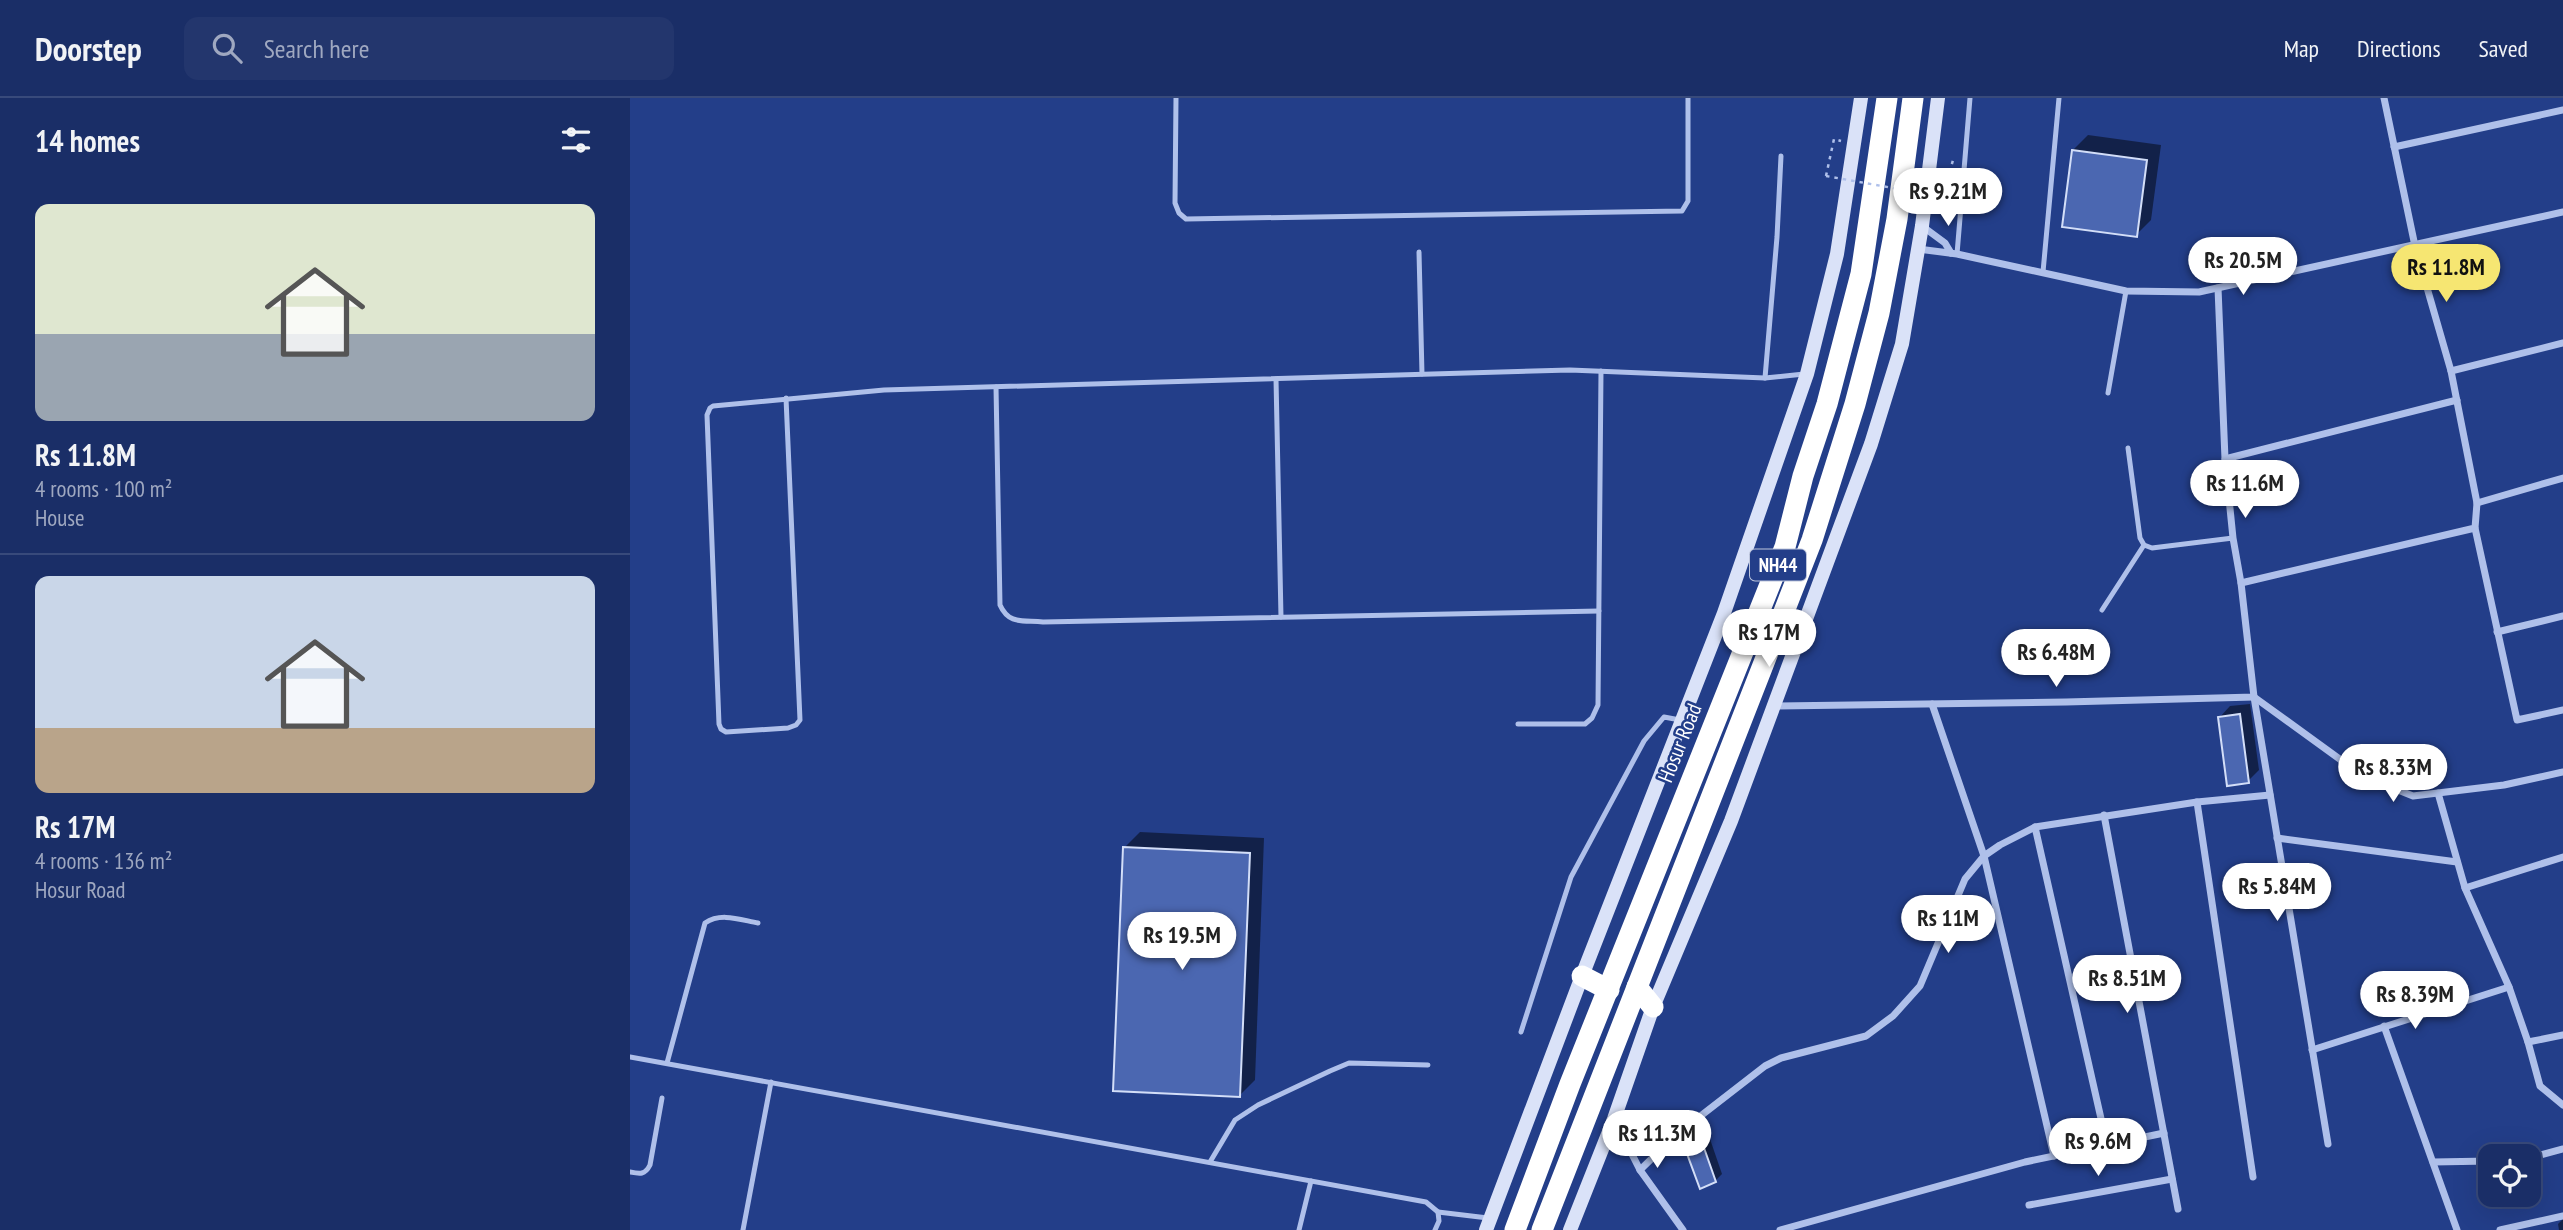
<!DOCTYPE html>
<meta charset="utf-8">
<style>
:root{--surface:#1a2e67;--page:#23366d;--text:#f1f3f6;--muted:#9fa8c0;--line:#384a7b;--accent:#f6e672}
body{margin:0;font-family:"PT Sans Narrow",sans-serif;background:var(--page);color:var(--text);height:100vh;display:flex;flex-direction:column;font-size:26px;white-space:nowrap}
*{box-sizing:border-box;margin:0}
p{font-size:23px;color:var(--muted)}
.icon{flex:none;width:38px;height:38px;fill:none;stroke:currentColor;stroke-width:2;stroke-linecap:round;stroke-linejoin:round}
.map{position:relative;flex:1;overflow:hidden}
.drawer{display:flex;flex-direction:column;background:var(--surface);width:630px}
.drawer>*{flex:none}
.buttons{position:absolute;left:1848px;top:1046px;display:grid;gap:14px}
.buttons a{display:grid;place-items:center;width:63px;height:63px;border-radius:14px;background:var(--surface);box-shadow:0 7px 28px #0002,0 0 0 2px var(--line);font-size:35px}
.price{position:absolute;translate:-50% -60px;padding:0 16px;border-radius:24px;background:#fff;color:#222;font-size:23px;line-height:46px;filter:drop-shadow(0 2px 4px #0008)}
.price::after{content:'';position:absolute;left:50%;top:42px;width:21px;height:16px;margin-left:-10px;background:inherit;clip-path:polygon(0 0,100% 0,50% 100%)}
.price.current{background:var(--accent);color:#111}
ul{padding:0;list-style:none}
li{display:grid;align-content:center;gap:14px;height:371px;padding:0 35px}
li+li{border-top:2px solid var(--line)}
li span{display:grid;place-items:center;height:217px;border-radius:14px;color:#555}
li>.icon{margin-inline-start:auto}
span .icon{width:126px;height:126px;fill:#fffc;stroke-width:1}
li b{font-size:30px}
h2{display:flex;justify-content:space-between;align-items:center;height:84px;padding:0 35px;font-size:30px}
header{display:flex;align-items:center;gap:42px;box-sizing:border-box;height:98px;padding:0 35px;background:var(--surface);border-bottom:2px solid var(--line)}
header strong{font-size:33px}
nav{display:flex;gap:38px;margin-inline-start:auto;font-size:24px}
.search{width:490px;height:63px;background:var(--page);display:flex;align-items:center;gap:18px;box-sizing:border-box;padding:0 24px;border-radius:14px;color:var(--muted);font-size:26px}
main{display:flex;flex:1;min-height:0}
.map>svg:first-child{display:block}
</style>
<header>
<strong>Doorstep</strong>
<div class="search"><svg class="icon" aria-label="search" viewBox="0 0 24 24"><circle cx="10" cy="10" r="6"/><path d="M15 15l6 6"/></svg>Search here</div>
<nav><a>Map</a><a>Directions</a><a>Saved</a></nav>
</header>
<main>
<section class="drawer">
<h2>14 homes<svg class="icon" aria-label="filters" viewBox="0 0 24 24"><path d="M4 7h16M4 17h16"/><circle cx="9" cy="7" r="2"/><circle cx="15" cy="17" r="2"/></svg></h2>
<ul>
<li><span style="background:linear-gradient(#dfe7d0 60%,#9aa5b1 0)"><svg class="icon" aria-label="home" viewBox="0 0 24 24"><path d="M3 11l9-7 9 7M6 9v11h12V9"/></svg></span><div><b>Rs 11.8M</b><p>4 rooms · 100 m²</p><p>House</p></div></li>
<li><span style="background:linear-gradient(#c9d6e8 70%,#b9a48a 0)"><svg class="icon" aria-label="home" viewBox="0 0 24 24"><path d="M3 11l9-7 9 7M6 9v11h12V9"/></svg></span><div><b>Rs 17M</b><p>4 rooms · 136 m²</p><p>Hosur Road</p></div></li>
</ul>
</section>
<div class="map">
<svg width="1933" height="1132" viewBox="0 0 1933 1132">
<rect width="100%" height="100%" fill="#233e89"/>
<g fill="#0007">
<path d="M1458,37L1531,47L1521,122L1506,137L1443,52Z"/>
<path d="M1620,606L1629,672L1618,683L1589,620L1600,608Z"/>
<path d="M510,734L634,740L625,982L610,997L495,749Z"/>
<path d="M1080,1041L1092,1076L1085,1083L1058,1054L1065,1047Z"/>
<path d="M1933,1121V1132H1929L1928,1126Z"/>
</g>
<g fill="#4b67b1" stroke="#d3def8" stroke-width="2">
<path d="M1442,52L1517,62L1507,139L1432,129Z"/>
<path d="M1610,616L1619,685L1597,688L1588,619Z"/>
<path d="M493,749L620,755L610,999L483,993Z"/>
<path d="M1073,1047L1086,1084L1070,1091L1056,1053Z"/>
</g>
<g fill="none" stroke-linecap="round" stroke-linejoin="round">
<g stroke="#afc0ea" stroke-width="2.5" stroke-dasharray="3.5 5" stroke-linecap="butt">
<path d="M1196,78L1204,41L1211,43"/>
<path d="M1313,99L1323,62"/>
</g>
<g stroke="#afc0ea" stroke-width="5">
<path d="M546,0L545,105L549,115L556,121L1052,113L1058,103V0"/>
<path d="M789,154L792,276"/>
<path d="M1327,156L1340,0"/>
<path d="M1413,174L1429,0"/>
<path d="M1135,280L1147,139L1151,58"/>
<path d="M646,281L651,519"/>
<path d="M366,289L370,507C379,527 393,522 413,524L969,513"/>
<path d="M1478,295L1496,193"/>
<path d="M156,300L170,622L166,627L158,630L96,634L91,631L89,626L77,317L80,310L83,308L254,292L940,272L1135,280L1174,276"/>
<path d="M1498,350L1510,440L1514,447L1522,450L1603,440"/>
<path d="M1472,512L1514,447"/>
<path d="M888,626H955L962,620L968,607L971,273"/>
<path d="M891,934L941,779L1014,643L1034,619L1050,622"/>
<path d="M0,959L796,1104L808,1114L809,1123L805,1132"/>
<path d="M37,965L75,825C91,814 111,822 128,825"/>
<path d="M580,1064L605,1022L628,1007L700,973L719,965L798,967"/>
<path d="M0,1074C10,1076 15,1077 20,1067L32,1000"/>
<path d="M808,1114L858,1120"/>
<path d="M113,1132L141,984"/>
<path d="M669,1132L681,1083"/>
</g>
<g stroke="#afc0ea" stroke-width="7">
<path d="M1754,0L1785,148L1821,273"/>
<path d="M1764,49L1933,12"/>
<path d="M1292,128L1315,145L1321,155"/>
<path d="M1288,151L1327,156L1496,193L1569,194L1933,114"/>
<path d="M1588,190L1595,361"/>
<path d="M1933,245L1821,273L1847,405L1933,380"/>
<path d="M1827,302L1595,361L1603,440L1611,485L1845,430L1847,405"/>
<path d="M1845,430L1887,622L1933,612"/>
<path d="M1867,534L1933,518"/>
<path d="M1624,599L1698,1046"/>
<path d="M1624,599L1733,678L1783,698L1874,687L1933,674"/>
<path d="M1302,606L1354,758L1424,1058"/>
<path d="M1144,608L1436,604L1624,599L1611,485"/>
<path d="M1808,695L1835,790L1879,889L1898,944L1933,937"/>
<path d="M1567,704L1623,1079"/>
<path d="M1474,717L1548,1111"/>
<path d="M1405,729L1477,1047"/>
<path d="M1647,740L1827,764"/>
<path d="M1835,790L1933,759"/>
<path d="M1754,928L1827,1132"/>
<path d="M1898,944L1910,988L1933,1007"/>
<path d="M1682,952L1879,889"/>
<path d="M985,1023L1010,1072L1053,1132"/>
<path d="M1899,1060L1933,1051"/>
<path d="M1803,1064L1860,1063"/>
<path d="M1010,1072L1046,1037L1135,968L1151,960L1236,938L1263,918L1290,888L1335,781L1354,758L1370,747L1405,729L1567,704L1640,697"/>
<path d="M1399,1107L1542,1081"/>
<path d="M1150,1132L1395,1064L1534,1035"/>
<path d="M1870,1132L1933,1118"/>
</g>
<g stroke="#dae2f8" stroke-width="14">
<path d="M856,1132L952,878L1094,515L1177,276L1207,156L1231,0"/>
<path d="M940,1132L984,1021L1023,909L1101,723L1241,346L1272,246L1292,128L1308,0"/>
</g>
<g stroke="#fff" stroke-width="21">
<path d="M952,878L979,892"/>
<path d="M1007,889L1023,909"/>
<path d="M885,1132L940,986L1155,449L1173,378L1197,306L1231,176L1257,0"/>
<path d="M912,1132L1182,442L1225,306L1249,215L1267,121L1283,0"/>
</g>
<path stroke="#afc0ea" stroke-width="2.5" stroke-dasharray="3.5 5" stroke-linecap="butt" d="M1196,78L1313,99"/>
</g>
<g text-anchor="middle" stroke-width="5" stroke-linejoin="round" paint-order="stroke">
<rect fill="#233e89" stroke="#bdc5dc" stroke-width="2" x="1120" y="451.5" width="56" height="31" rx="5"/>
<g font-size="19" font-weight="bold" fill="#fff">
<text x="1148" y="474">NH44</text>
</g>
<g font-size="21" fill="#fff" stroke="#233e89">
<text transform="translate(1050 645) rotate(-68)" y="7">Hosur Road</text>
</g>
</g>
</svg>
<div class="buttons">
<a><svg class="icon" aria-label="locate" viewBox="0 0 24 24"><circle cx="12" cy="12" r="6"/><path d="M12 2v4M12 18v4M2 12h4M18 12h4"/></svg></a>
</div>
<b class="price" style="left:1318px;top:130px">Rs 9.21M</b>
<b class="price" style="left:1613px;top:199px">Rs 20.5M</b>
<b class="price current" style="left:1816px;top:206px">Rs 11.8M</b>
<b class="price" style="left:1615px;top:422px">Rs 11.6M</b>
<b class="price" style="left:1139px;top:571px">Rs 17M</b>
<b class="price" style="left:1426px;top:591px">Rs 6.48M</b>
<b class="price" style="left:1763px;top:706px">Rs 8.33M</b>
<b class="price" style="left:1647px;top:825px">Rs 5.84M</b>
<b class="price" style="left:1318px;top:857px">Rs 11M</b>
<b class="price" style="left:552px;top:874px">Rs 19.5M</b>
<b class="price" style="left:1497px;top:917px">Rs 8.51M</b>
<b class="price" style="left:1785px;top:933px">Rs 8.39M</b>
<b class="price" style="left:1027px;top:1072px">Rs 11.3M</b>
<b class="price" style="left:1468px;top:1080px">Rs 9.6M</b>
</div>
</main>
